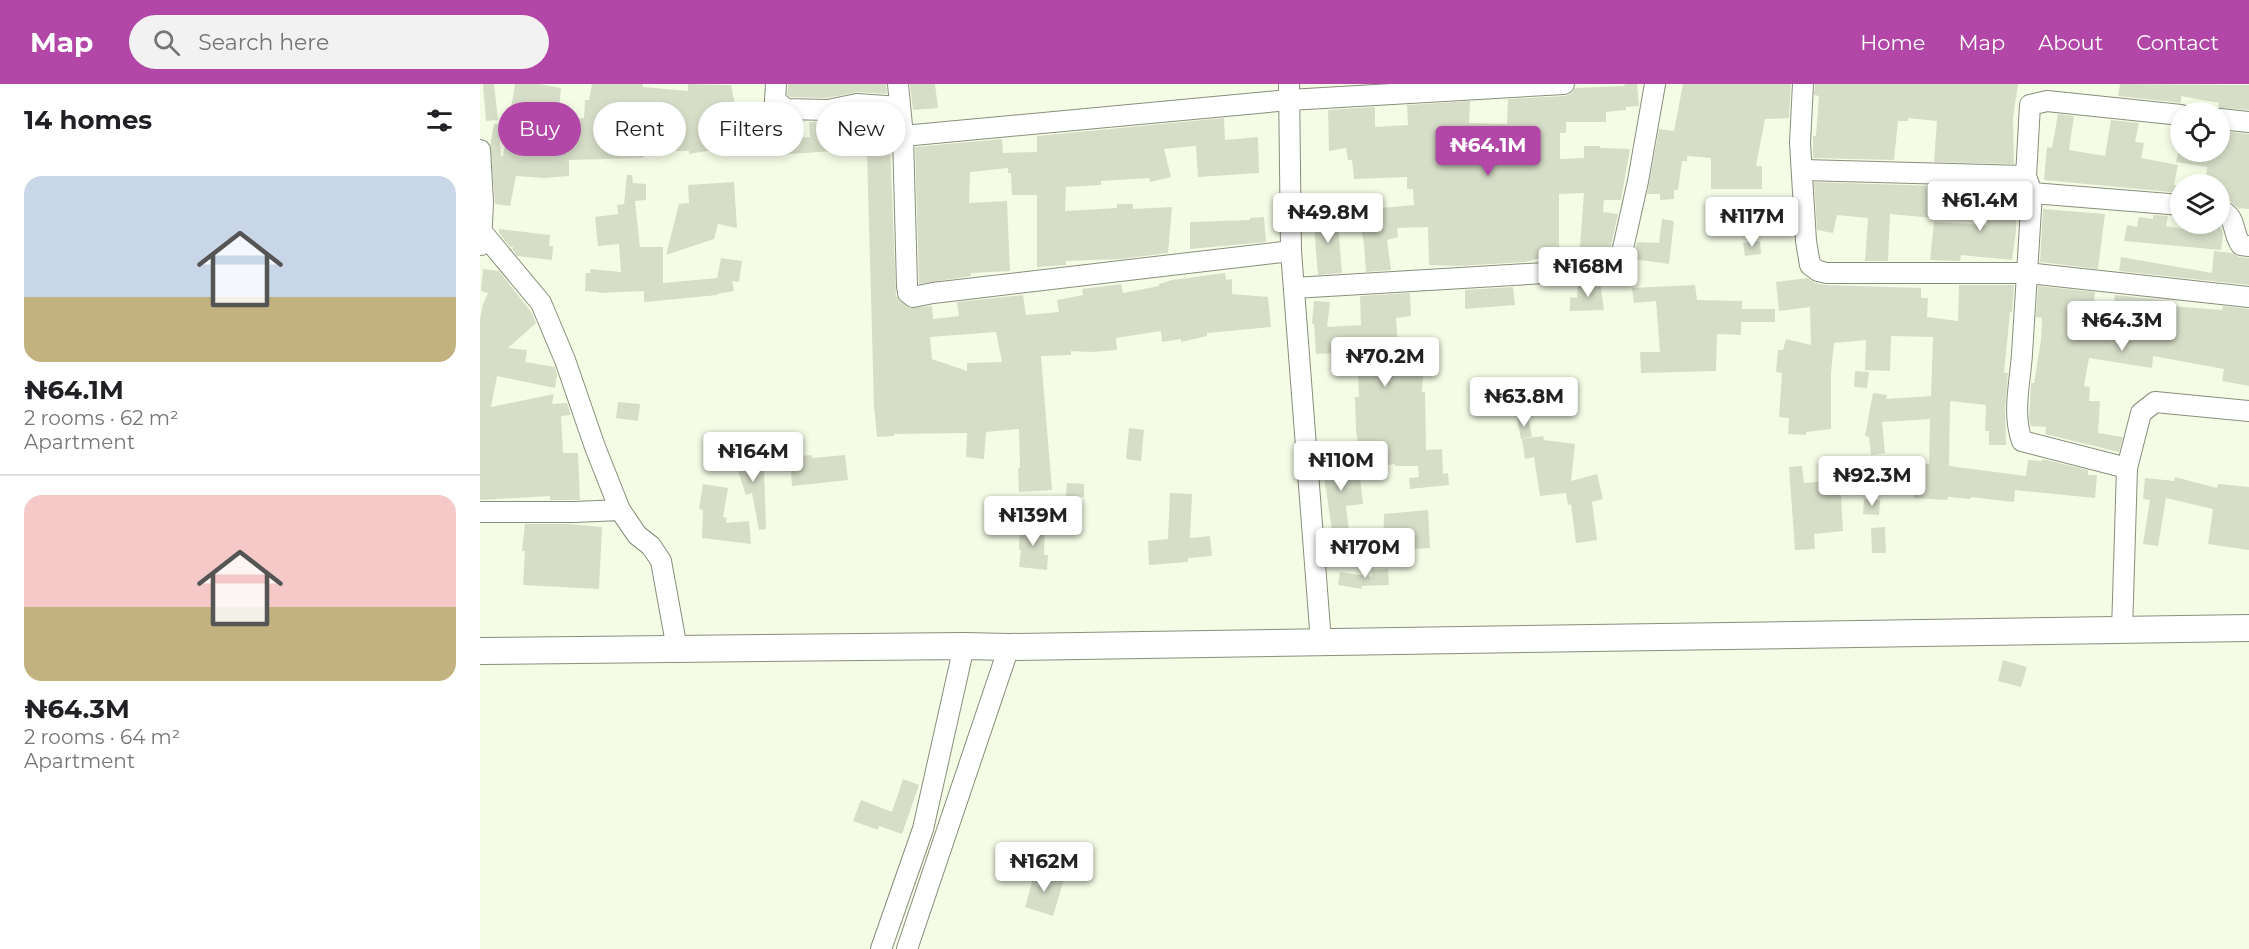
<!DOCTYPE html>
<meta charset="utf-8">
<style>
:root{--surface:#fff;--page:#f2f2f2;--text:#202124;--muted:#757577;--line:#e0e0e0;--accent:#b247a8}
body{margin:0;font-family:Montserrat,sans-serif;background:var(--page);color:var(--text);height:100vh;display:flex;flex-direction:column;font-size:22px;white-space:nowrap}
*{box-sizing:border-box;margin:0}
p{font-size:20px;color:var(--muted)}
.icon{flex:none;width:33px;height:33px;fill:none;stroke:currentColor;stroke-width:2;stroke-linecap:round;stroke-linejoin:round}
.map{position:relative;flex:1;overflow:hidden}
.sheet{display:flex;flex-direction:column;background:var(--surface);width:480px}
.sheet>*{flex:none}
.banner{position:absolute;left:18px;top:18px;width:570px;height:54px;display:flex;gap:12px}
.buttons{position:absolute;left:1690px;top:18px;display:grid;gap:12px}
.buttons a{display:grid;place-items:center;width:60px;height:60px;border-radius:50%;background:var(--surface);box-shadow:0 3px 9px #0003;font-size:30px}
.price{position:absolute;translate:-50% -51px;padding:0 14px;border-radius:6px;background:#fff;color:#222;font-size:20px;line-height:39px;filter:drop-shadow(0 2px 3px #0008)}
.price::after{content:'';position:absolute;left:50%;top:36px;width:18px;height:14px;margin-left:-9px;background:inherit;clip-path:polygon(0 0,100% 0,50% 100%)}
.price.current{background:var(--accent);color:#fff}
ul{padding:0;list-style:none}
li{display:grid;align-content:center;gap:12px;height:318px;padding:0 24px}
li+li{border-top:2px solid var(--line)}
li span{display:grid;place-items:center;height:186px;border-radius:18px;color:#555}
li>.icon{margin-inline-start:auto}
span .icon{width:108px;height:108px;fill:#fffc;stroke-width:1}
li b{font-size:26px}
h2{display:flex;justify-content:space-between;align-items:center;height:72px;padding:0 24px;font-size:26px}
.tag{padding:0 21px;border-radius:27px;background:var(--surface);box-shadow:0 3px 9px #0003;font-size:21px;line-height:54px}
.tag.current{background:var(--accent);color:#fff}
header{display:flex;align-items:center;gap:36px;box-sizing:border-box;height:84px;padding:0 30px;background:var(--accent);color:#fff}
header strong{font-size:28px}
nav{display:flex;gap:33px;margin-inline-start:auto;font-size:21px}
.search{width:420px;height:54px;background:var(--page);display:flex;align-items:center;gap:15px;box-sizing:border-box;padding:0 21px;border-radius:33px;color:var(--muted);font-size:22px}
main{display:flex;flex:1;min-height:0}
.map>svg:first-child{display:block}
</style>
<header>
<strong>Map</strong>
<div class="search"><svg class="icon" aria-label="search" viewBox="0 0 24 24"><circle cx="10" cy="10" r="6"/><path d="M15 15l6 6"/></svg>Search here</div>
<nav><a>Home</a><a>Map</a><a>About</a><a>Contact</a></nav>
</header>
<main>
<section class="sheet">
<h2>14 homes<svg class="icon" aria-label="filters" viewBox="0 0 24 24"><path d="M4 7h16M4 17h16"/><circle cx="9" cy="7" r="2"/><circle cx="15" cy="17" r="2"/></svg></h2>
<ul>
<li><span style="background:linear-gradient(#c9d6e8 65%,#c2b280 0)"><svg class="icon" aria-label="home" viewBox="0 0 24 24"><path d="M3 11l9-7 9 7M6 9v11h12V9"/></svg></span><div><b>₦64.1M</b><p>2 rooms · 62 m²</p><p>Apartment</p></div></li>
<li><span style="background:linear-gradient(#f6c9c9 60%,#c2b280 0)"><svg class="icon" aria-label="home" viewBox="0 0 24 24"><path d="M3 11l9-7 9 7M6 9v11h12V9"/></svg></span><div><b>₦64.3M</b><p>2 rooms · 64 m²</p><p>Apartment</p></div></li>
</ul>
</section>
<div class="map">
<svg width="1769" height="865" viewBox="0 0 1769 865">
<rect width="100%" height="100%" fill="#f5fce6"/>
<g fill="#d7dec8" fill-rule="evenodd">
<path d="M3,0H14L18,36L6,37Z"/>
<path d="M35,0H60L81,4L78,37L104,34L105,16H109L112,0H163V3L208,7V0L251,1L258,37L295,38L294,55L330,53L329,38H350L378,32L409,34L416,211L421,218L430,224L452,222L453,235L479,232L477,218L543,211L546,231L579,228L577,216L603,211L602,205L641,200L643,209L679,202V200L692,196L745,189L746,196L752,195V210L788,213L791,243L727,249V252L701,258V255L682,258L681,247L636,254L637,266L611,268L591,267V271L561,272L572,406L539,408L538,384H540L539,345L506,348L504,375L486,373L487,349L414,350V352L397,353L394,322L387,69L366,68V66L297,71V68L233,66L209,70V67H196V64L179,62L162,74L89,76V92L64,94L36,92L30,122L15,120L10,61L14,40H18L21,72H23ZM516,248L522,278L487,279V287L452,275L450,253Z"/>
<path d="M308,0H406L407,10L378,8L347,14L310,13L307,11Z"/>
<path d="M430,0H455L458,24L433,26Z"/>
<path d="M1145,0H1157L1159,22L1146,23V26L1126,28V38H1086V49H1080V75L1104,74V62H1120V64L1150,65L1141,116H1124L1123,128L1138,130L1129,171L1099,175L1104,109L1079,110V169L1046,178L977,182L949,181L948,143L917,144L918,153L907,156L911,186L886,188L884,160L879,133L902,128V124L934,121L933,105H927V93L874,95L872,76H868L866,64L849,67L848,26L895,23V43L928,41L927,21L990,17L989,39L1027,40L1028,15L1085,12L1091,10L1095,4L1144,2Z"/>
<path d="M1203,0H1311L1309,34L1285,35L1276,82H1282V105H1231V74L1207,72V77H1202L1198,106H1194V115L1180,116V110H1167L1179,45L1194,47Z"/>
<path d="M1335,0H1538L1533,34L1534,80L1454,78L1457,37L1428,34V37H1418L1414,76L1333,74V52H1336L1339,12L1334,11Z"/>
<path d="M1640,0L1769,1V26L1738,24L1739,19L1701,12V19L1638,12Z"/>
<path d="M1578,30L1594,32L1589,66L1625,72L1631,36L1659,39L1655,58L1664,59L1661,74L1698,81L1694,101L1701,102V109L1564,96L1567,63L1572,64Z"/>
<path d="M744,34L745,56L778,53L779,89L718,93L716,62L684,65L691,93L670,98L669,94L621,97V101L586,103L585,127L637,124V120H653V125L692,123L688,169L641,175L586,177V181L557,183V111H532L531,89H528V84L490,88L489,119L527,117L530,187L491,189V192L439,200L435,63L522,55L523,69L557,68V52Z"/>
<path d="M1740,47L1769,50V125L1758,124L1751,118L1740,114V100H1726L1727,83L1696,78L1698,68H1740Z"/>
<path d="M147,91H152L153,99L166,100V116L155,117L160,163H183V199L237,194L241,174L262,177L259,198L252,197L254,207L237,210L238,211L164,218V207L119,209V208L105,207L106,189H111L110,185L141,188L139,160L118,162L115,133L138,130L137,121L144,120Z"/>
<path d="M254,98L257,144L238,140L234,155L186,171L199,120L209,119L208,101Z"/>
<path d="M1334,98L1457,102L1453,134L1410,130L1408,177H1385L1388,134L1357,131L1353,149L1337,146Z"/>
<path d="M1508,103L1535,104L1536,148L1532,176L1481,171L1480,177L1450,176L1454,138L1507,141Z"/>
<path d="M1563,125L1625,130L1618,185L1560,178Z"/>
<path d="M857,128L862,189L838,191L833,131Z"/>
<path d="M1673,131L1688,132L1686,142L1714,147V140H1739L1743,149L1741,166L1644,157L1647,141L1657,143L1659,133L1673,135Z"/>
<path d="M784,133L786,158L710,165V138L770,136V134Z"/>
<path d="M1182,135L1194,137L1189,180L1154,175L1157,158L1179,159Z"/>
<path d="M19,145L70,151L69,162H73L72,176L37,172L33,166V163H30L19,149Z"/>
<path d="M1280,157L1281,170L1265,172L1263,159Z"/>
<path d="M1734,167L1752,169L1759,173L1769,174V201L1639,187L1641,173L1732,189Z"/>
<path d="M3,185L19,187L52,229L56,239L28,264L47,266L45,278L75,283L77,291L75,304L17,292L11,323L74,310L72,320L87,319L91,331L81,332L83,369H98L100,416H70V412L0,416V235L3,220L8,209L1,207Z"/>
<path d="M1328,194L1335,199L1347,201L1441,204V214H1448L1447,233L1478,237L1479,201H1534L1532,229L1530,228L1524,289H1528L1525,325L1526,361H1509V347H1505L1506,321L1470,317L1469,382L1546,392L1548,376L1562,377V375L1608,386V391H1617L1615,414L1535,406L1534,418L1491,413L1490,415L1468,413L1467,416L1434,414L1435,396L1398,394L1397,378L1449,380L1450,335L1402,338L1405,369L1391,371L1389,353L1385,352L1393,309L1407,311L1406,315L1451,312L1453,253L1411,252L1410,287L1385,286L1386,256L1354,259L1351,289V345L1326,348V351L1308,350L1309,334L1299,333L1302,289L1296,288L1298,266H1303L1306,255L1331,261L1330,223L1299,227L1296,198Z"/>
<path d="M1120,197L1124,226L1090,227V213L1097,214L1098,199Z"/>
<path d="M1215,201L1217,216L1262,217V225H1295V238H1261V251L1237,250L1236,287L1161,289L1160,268H1180L1176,217L1154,219L1152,204Z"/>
<path d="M1558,202L1615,208L1613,227L1632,230L1635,211L1691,217L1690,222L1742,226L1743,222L1769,225V302L1742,297L1744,285L1673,272L1672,284L1609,274L1604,302L1610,303L1609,317H1620L1618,349L1643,353L1639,368L1565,350L1566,343L1551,342L1549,335L1551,299H1554L1561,256L1562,234L1556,233Z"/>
<path d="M1033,203L1035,221L985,225V206Z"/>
<path d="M930,209L931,232L916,234L919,277L944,278L942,308H945L946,366L962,365L963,390L968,389L969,401L930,405L929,394L939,393L938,382H915V380L881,384L876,346L875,313H879L877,268L836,270L834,240H832L834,217L850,218L847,243L881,241L880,212Z"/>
<path d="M1375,287L1389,288L1387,304L1374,303Z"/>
<path d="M138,318L160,320L158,337L136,334Z"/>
<path d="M1048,332L1052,353L1041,355L1037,334Z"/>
<path d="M649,344L664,346L661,377L646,375Z"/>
<path d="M1063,352L1064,356L1095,360L1091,397L1117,390L1123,415L1112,418L1117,456L1096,459L1091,420L1088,421L1086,409L1060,412L1054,373L1045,375L1042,355Z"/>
<path d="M852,357L854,378L878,375L883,420L866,422L871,464L855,466L839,359Z"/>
<path d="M256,364H273L274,388L284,384L286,445L279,446L272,409L266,411L256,381Z"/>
<path d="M332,371V374L365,371L368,396L312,402L310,373Z"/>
<path d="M1322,382L1324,399L1360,396L1363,447L1334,450L1335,465L1315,466L1309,383Z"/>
<path d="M1695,393L1737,404L1738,400L1769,403V466L1728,460L1733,425L1686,414L1678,462L1663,460L1670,416L1663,415L1665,394L1694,397Z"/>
<path d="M587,399L604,400V413L586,412Z"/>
<path d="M223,400L248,404L243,433L247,434L246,439L269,437L271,460L222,454L223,426L219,425Z"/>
<path d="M690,409L712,410L710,454L730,452L732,472L708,474V478L669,481L668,457L688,455Z"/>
<path d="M1384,415L1400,416L1399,431L1383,430Z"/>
<path d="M948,426L950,464L903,467L904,430Z"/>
<path d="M45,440H89L122,443L119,505L43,501L45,467H42Z"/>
<path d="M540,440L565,441L564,471H568L567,486L539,483L541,466H539Z"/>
<path d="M1405,443L1406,469H1392L1391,444Z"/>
<path d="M908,485L909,501L882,502V505L858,501L860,488L892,493V486Z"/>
<path d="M1523,576L1547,583L1541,603L1518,597Z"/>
<path d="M423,695L439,701L422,750L399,742L398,746L373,737L381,716L412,728Z"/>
<path d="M555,787L584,795L573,832L545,823Z"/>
</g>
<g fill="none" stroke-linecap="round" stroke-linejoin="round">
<defs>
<g id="minor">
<path d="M296,0L295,16L306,25L348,26L377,20L420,23"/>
<path d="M418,0L423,52L427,202L428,209L433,213L453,209L811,167"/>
<path d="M809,0L811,167L841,558"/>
<path d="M1323,0L1320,59L1326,157L1330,181L1338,187L1347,189H1547L1769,213"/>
<path d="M1740,35L1769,38"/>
<path d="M423,52L809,16L1084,0"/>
<path d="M0,66L3,118L1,161"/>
<path d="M1323,86L1546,92"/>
<path d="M1552,109L1701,121"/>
<path d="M1740,126C1757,132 1752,149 1761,161L1769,162"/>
<path d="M2,148L61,219L85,276L115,363L140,426"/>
<path d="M814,204L1115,186L1139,182L1158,97L1175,0"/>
<path d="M1647,384L1542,357C1532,329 1540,300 1542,270C1545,216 1549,163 1552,109L1546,92L1550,21L1567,17L1701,31"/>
<path d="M0,428H95L140,426L157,451L171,462L181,477L197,565"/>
<path d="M1642,547L1647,384L1661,329L1675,318L1769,327"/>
<path d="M401,865L443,745L484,562"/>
<path d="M427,865L529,563"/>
</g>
<path id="major" d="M0,567L484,562L529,563L1769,544"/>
</defs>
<use href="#minor" stroke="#888e7b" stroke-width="22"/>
<use href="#major" stroke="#888e7b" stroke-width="28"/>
<use href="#minor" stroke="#fff" stroke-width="20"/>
<use href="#major" stroke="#fff" stroke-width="26"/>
</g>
</svg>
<div class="buttons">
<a><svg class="icon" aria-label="locate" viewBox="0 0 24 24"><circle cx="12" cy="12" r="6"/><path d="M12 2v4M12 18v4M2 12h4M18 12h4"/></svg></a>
<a><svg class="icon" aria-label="layers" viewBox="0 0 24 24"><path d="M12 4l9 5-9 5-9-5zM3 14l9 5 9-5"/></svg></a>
</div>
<b class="price current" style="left:1008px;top:93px">₦64.1M</b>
<b class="price" style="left:1500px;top:148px">₦61.4M</b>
<b class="price" style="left:848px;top:160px">₦49.8M</b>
<b class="price" style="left:1272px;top:164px">₦117M</b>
<b class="price" style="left:1108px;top:214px">₦168M</b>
<b class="price" style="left:1642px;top:268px">₦64.3M</b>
<b class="price" style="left:905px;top:304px">₦70.2M</b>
<b class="price" style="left:1044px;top:344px">₦63.8M</b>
<b class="price" style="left:273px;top:399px">₦164M</b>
<b class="price" style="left:861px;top:408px">₦110M</b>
<b class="price" style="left:1392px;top:423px">₦92.3M</b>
<b class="price" style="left:553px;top:463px">₦139M</b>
<b class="price" style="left:885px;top:495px">₦170M</b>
<b class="price" style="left:564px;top:809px">₦162M</b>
<div class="banner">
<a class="tag current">Buy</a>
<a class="tag">Rent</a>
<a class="tag">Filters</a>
<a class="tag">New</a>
</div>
</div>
</main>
